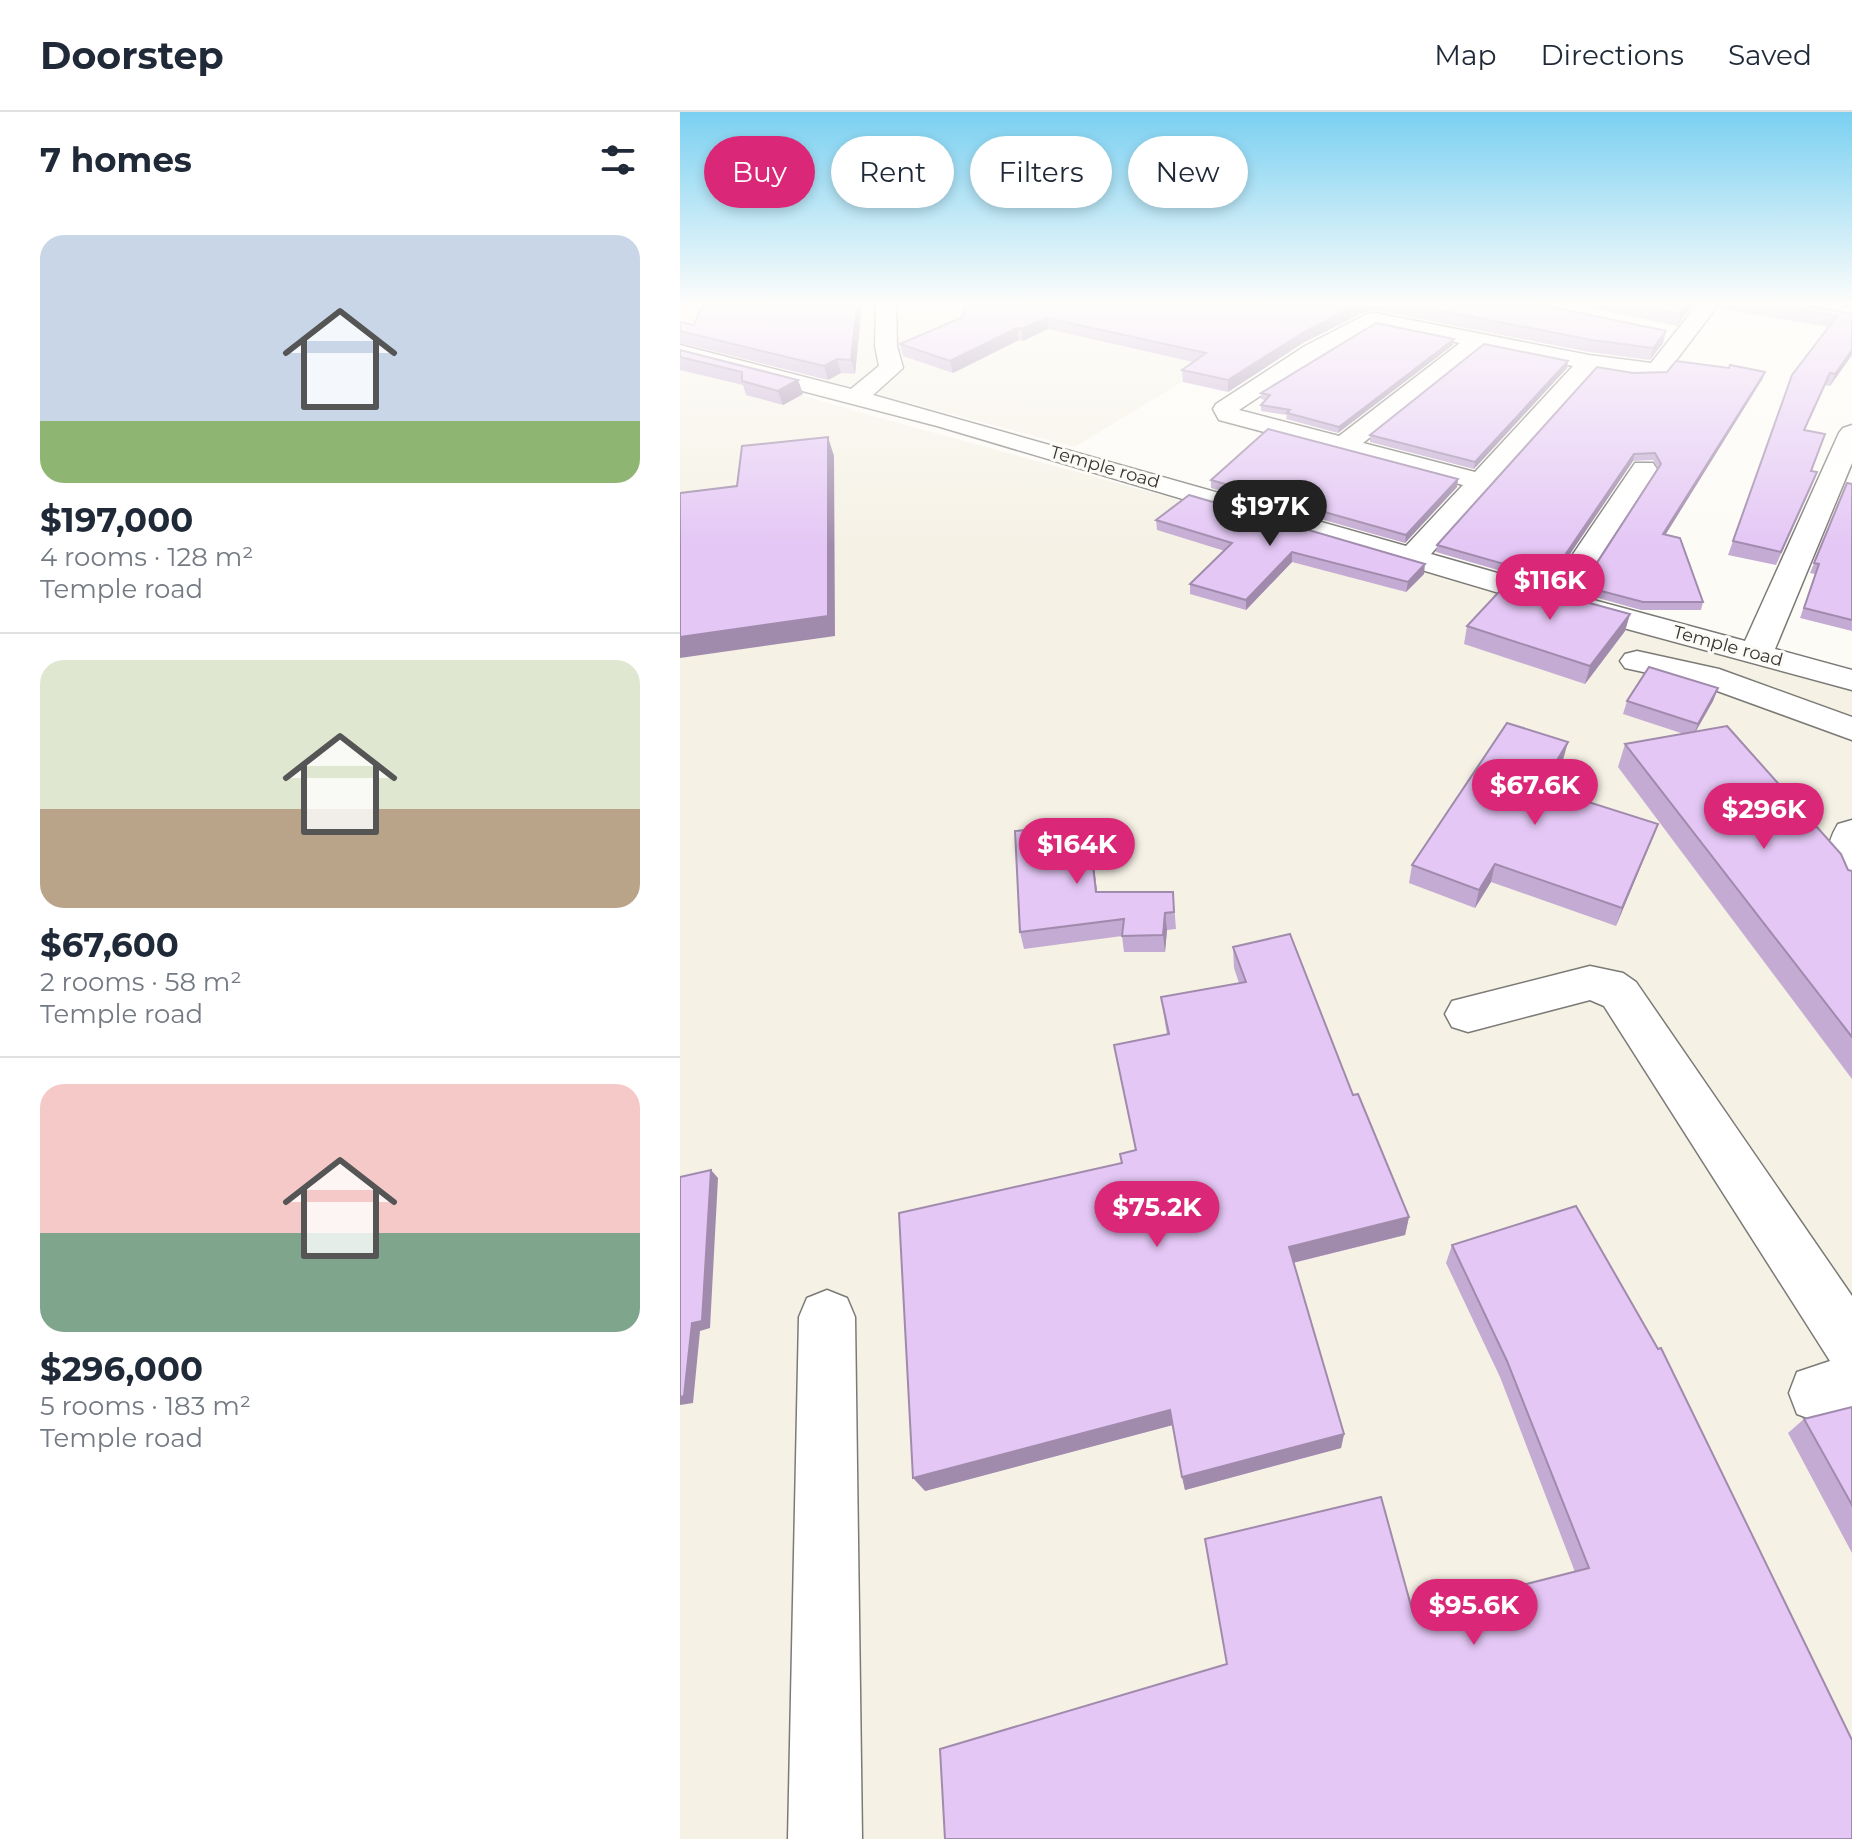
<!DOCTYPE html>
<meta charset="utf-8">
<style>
:root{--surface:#fff;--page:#f2f2f3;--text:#1f2937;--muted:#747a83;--line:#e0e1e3;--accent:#db2777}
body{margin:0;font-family:Montserrat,sans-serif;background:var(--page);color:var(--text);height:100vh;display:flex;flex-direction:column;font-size:30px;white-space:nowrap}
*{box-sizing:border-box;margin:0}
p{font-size:26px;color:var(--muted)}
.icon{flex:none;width:44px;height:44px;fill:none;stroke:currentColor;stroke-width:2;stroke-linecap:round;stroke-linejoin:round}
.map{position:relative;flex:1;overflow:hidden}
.panel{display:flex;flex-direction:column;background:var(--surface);width:680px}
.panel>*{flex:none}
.guide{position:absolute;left:24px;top:24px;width:760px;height:72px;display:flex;gap:16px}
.price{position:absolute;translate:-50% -68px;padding:0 18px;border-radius:28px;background:var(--accent);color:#fff;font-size:26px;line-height:52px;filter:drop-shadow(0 2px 4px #0008)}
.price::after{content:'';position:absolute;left:50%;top:48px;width:24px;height:18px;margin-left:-12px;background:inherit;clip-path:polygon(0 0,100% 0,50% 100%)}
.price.on{background:#222;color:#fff}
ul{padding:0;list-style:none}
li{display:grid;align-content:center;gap:16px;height:424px;padding:0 40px}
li+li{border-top:2px solid var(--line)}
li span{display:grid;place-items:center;height:248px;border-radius:24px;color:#555}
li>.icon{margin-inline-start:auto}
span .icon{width:144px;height:144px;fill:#fffc;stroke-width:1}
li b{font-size:34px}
h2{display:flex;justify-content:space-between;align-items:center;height:96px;padding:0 40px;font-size:34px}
.chip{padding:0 28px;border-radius:36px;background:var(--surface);box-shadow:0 4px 12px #0003;font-size:28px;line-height:72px}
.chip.on{background:var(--accent);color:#fff}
header{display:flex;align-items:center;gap:48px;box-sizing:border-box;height:112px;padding:0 40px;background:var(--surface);border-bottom:2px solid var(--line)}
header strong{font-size:38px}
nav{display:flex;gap:44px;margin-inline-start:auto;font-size:28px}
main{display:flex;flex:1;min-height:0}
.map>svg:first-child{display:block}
</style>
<header>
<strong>Doorstep</strong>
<nav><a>Map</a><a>Directions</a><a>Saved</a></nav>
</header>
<main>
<section class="panel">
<h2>7 homes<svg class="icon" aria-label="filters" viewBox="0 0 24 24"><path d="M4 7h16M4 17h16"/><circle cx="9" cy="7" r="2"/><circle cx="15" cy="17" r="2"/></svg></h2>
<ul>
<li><span style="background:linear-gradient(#c9d6e8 75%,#8fb573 0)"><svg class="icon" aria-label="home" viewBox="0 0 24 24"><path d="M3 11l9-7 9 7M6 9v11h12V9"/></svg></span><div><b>$197,000</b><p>4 rooms · 128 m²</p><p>Temple road</p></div></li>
<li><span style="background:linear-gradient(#dfe7d0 60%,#b9a48a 0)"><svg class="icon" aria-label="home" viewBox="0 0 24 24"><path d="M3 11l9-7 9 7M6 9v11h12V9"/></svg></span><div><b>$67,600</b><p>2 rooms · 58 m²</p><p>Temple road</p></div></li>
<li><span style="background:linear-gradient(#f6c9c9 60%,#7fa58c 0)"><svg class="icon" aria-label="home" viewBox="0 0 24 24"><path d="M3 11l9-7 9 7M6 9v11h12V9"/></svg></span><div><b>$296,000</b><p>5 rooms · 183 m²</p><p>Temple road</p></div></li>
</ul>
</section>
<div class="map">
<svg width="1172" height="1727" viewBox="0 0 1172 1727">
<rect width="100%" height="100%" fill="#fdfbf6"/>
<g fill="#f5f1e5">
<path d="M0,193H628L395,335L0,229Z"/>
<path d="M0,247L168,297L1172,573V1727H0Z"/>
</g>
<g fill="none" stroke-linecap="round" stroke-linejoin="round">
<defs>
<g id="minor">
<path d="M196,193H216L217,234L223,256L193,283L726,434L783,373L539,308L533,297L536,292L625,234L687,202L695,201L909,243L971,251L1017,193H1038L985,263L951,264L914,258L751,442L870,476L955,351H973L977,357L895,483L1065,529L1159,321L1163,316L1172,313V351L1095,537L1172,558V578L866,495L257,314L0,247V233L171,277L199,254L195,234ZM695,213L780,231L659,324L559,298L641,244ZM802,235L893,254L795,360L683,331Z"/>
<path d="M957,539L1039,557L1172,605V628L1018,572L945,556L940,549L945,542Z"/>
<path d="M1172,708V783L1158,779C1144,756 1144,735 1158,712Z"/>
<path d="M910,854L943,861L956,870L1172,1184V1303L1138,1310L1117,1302L1109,1281L1117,1260L1150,1249L924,894L910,888L788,920L772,915L765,902L772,889Z"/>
<path d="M147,1178L167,1186L175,1205L182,1727H108L119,1205L127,1186Z"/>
</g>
</defs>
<use href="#minor" stroke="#7b7a76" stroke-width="3"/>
<use href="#minor" fill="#fff" fill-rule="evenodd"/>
</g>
<g fill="#c4abd3">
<path d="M24,193H182L175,262L161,261L148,268L0,231V210L14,213Z"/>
<path d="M286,193H862L986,219L983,231L970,248L909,240L695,198L686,199L623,231L548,280L503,270L502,258L513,250L368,217L343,229L339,228L273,261L223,244L220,232L283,205Z"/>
<path d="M897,193H1013L997,214Z"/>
<path d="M1039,193H1127L1172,202V243L1150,274L1145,273L1125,318L1132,374L1096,453L1048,443L1112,263L1148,215L1039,196Z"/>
<path d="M1159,193H1172V197Z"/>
<path d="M773,233L658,321L606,307L607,303L581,299V293L585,288L581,287V281Z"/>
<path d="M0,238L118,268L123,282L103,293L66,283L63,273L0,258Z"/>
<path d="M888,249L887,256L794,357L690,330V323Z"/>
<path d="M953,261L1083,266L985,423L1023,490L1021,498H961L900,481L902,474L978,357L973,348L953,349L869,473L756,440L757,433Z"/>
<path d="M778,367L777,375L725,431L531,376V368Z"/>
<path d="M1167,371L1172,372V519L1120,506L1135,462L1130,461Z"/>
<path d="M476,408L744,462L726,480L612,450L566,498L510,482V472L545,439L477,418Z"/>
<path d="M950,502L945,519L905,572L784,532L787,514Z"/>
<path d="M1038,576L1033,589L1016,619L1168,758L1172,759V967L938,655L945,632L1004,622L943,602L947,589Z"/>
<path d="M883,648L866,677L978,712L936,814L811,770L795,796L729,771L732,753Z"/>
<path d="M411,728L417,780H493L496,817L487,818L485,840H444L442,824L344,837L340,820Z"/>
<path d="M553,835L673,983L729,1105L725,1123L613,1151L664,1322L661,1336L505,1378L492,1313L245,1379L442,1051L456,1038L434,933L487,923L481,885L559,871L554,856Z"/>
<path d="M772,1133L1172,1628L547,1552L733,1501L895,1460L820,1265L766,1151Z"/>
<path d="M1172,1295V1441L1108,1321L1124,1307Z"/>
</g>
<g fill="#a08bac">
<path d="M177,193H182L175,262L171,248Z"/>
<path d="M676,193H695V198L686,199L623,231L548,280V268L624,220Z"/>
<path d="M1007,193H1013L997,214L1000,202Z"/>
<path d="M367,206L368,217L343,229L341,217Z"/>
<path d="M337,216L339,228L273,261L270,249Z"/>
<path d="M986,219L983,231L970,248L973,236Z"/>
<path d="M774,227L773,233L658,321L659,315Z"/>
<path d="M1172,238V243L1150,274L1155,262Z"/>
<path d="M157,247L161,261L148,268L144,254Z"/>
<path d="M888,249L887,256L794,357L795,350Z"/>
<path d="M1085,260L1083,266L981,430L983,422Z"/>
<path d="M118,268L123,282L103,293L98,279Z"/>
<path d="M148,325L154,344L155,524L0,546V525Z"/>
<path d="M954,342L953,349L869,473L870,465Z"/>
<path d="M778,367L777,375L725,431L726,423Z"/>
<path d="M612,440V450L566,498V488Z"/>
<path d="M745,452L744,462L726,480L728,470Z"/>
<path d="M950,502L945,519L905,572L910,554Z"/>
<path d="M1038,576L1033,589L1013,624L1018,612Z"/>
<path d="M888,630L883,648L856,693L861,675Z"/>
<path d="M408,711L411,728L419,797L416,780Z"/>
<path d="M978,712L971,730L936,814L942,796Z"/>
<path d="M815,752L811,770L795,796L799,778Z"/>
<path d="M485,801L487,818L485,840L483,823Z"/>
<path d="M31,1058L38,1066L30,1216L20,1219L13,1291L0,1293V1285L12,1211Z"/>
<path d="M729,1105L725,1123L608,1152L609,1135Z"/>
<path d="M490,1298L493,1313L245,1379L233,1366Z"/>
<path d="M664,1322L661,1336L505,1378L502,1365Z"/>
</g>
<g fill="#e4c7f5" stroke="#a08bac" stroke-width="2">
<path d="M24,193H177L171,248L157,247L144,254L0,219V210L14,213L20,197H23Z"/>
<path d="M286,193H676L624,220L548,268L502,258L526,241L367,206L341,217L337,216L270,249L220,232L283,205Z"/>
<path d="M731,193H862L986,219L973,236L912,228Z"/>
<path d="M956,193H1007L1000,202Z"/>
<path d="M1093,193H1127L1172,202V238L1155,262L1150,261L1124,318L1145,322L1131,359L1137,360L1101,440L1053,429L1112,263L1157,204Z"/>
<path d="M696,211L774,227L659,315L607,301L610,298L581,293L590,283L581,281Z"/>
<path d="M804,232L888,249L795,350L690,323Z"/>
<path d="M0,238L118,268L98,279L62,269V260L0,245Z"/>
<path d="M996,249L1049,256L1050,253L1085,260L983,422L1000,426L1023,490H963L902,474L981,352L975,341L954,342L870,465L757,433L917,255L953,261L987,260Z"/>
<path d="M588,317L778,367L726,423L531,368Z"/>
<path d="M148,325V504L0,525V381L57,374L62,334Z"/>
<path d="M1167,371L1172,372V508L1124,496L1139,452L1134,451Z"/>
<path d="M509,383L745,452L728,470L612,440L566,488L510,472L552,431L476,408Z"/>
<path d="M829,469L950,502L910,554L787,514Z"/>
<path d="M969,555L1038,576L1018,612L947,589Z"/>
<path d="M827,611L888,630L861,675L978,712L942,796L815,752L799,778L732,753Z"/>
<path d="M1047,614L1161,742L1168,758L1172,759V925L945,632Z"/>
<path d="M408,711L416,780H493L494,800L485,801L483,823L442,824L444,807L340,820L335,719Z"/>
<path d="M610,822L673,983L678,982L729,1105L609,1135L664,1322L502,1365L490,1298L233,1366L219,1101L442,1051L440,1042L456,1038L434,933L489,922L481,885L566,870L553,835Z"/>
<path d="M31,1058L22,1209L12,1211L4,1284L0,1285V1065Z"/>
<path d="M896,1094L978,1237L981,1236L1172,1628V1727H265L260,1637L547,1552L525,1427L701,1385L733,1501L909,1456L827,1249L772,1133Z"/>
<path d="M1172,1295V1393L1124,1307Z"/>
</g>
<linearGradient id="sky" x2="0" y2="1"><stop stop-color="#7ad0f1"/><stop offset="0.44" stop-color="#fefdfb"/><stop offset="1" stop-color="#fefdfb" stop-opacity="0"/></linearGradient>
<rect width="1172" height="435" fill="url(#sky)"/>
<g text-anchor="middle" stroke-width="6" stroke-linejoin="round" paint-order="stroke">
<g font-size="18" fill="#373635" stroke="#fdfbf6">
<text transform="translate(425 355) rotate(16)" y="6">Temple road</text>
<text transform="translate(1048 534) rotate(15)" y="6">Temple road</text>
</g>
</g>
</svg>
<b class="price on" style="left:590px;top:436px">$197K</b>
<b class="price" style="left:870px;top:510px">$116K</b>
<b class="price" style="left:855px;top:715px">$67.6K</b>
<b class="price" style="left:1084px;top:739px">$296K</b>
<b class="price" style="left:397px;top:774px">$164K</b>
<b class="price" style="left:477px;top:1137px">$75.2K</b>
<b class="price" style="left:794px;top:1535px">$95.6K</b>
<div class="guide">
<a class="chip on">Buy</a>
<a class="chip">Rent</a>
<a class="chip">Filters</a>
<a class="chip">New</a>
</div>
</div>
</main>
